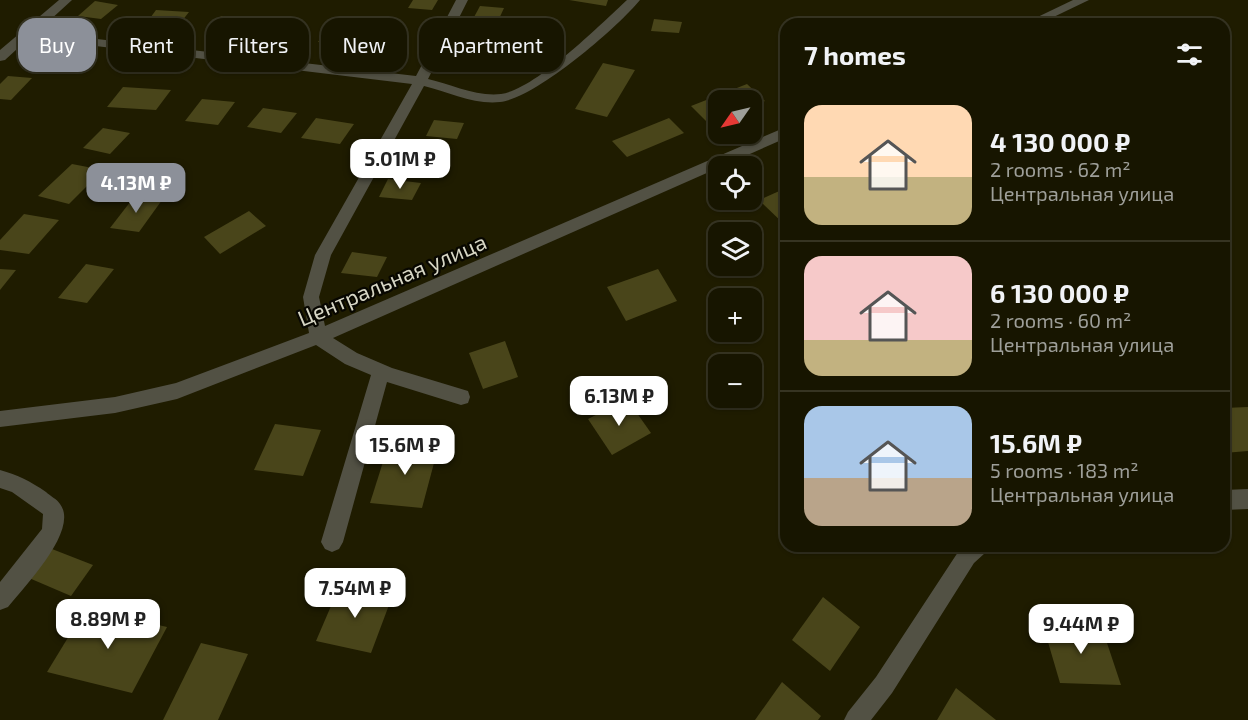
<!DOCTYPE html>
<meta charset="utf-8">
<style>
:root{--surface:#171500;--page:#24220f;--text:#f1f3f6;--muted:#9e9f99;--line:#363422;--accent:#8c9099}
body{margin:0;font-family:"Exo 2",sans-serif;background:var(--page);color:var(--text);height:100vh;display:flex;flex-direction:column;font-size:22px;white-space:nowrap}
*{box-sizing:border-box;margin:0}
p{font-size:20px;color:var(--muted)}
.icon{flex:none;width:33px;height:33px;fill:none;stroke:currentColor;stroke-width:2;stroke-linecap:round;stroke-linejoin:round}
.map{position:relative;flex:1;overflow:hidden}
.details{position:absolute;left:780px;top:18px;width:450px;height:534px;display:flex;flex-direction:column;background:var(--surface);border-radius:18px;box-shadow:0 2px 4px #0004,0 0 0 2px var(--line)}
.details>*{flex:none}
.hud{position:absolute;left:18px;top:18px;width:570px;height:54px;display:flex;gap:12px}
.needle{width:39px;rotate:236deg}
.tools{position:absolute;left:708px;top:90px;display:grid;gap:12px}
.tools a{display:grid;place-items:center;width:54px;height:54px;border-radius:12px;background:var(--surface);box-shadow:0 2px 4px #0004,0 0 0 2px var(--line);font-size:30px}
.price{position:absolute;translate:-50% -51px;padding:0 14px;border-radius:12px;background:#fff;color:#222;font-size:20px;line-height:39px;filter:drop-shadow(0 2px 3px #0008)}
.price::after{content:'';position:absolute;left:50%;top:36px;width:18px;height:14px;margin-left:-9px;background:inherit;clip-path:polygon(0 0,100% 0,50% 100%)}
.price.current{background:var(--accent);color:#fff}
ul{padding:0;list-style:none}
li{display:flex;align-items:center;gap:18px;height:150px;padding:0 24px}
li+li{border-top:2px solid var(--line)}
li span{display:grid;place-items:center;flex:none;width:168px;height:120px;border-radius:18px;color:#555}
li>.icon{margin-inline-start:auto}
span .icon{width:72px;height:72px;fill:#fffc;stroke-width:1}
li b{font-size:26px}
h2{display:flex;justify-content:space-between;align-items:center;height:72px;padding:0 24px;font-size:26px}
.pill{padding:0 21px;border-radius:18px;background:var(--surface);box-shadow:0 2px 4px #0004,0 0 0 2px var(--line);font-size:21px;line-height:54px}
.pill.current{background:var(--accent);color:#fff}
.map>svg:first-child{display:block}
</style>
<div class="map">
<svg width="1248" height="720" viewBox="0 0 1248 720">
<rect width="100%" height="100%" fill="#1f1c00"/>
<g fill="#49451a">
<path d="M413,0H438L432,10L408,8Z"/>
<path d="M569,0H608L606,6Z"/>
<path d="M95,1L118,5L101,19L78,16Z"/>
<path d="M480,6L504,8L498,21L473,19Z"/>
<path d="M156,10L189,12L178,26L145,25Z"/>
<path d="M221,16L254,18L244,32L210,30Z"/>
<path d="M939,16L951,24H919Z"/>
<path d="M654,19L682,22L679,33L651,31Z"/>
<path d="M270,21L303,25L291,39L257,35Z"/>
<path d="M328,27L361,29L352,45L318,42Z"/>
<path d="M381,32L404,34L395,49L373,47Z"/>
<path d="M458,39L491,43L479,67L445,63Z"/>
<path d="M509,56L533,58L527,74L503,72Z"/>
<path d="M603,63L635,70L607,117L575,109Z"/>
<path d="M8,76L32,78L11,100L0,99V84Z"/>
<path d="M747,84L765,101L752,106V100H718V119L708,123L691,106Z"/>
<path d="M123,87L171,90L156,110L107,107Z"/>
<path d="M202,99L235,102L218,125L185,121Z"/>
<path d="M263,108L297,113L281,133L247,127Z"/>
<path d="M316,118L354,124L340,144L301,138Z"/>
<path d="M669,118L684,133L627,157L612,141Z"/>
<path d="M434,120L464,123L457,139L426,136Z"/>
<path d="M103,128L130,133L110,154L83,148Z"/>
<path d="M72,164L103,170L69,204L38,196Z"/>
<path d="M388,179L421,183L412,200L379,197Z"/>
<path d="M786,188V226L759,200Z"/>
<path d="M134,197L162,200L139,232L110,228Z"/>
<path d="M249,211L266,226L220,254L204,237Z"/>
<path d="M24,214L59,220L29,254L0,250V240Z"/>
<path d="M352,252L387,257L377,277L341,273Z"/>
<path d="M86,264L114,269L87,303L58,298Z"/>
<path d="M0,269L16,270L0,290Z"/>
<path d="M658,269L677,301L626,321L607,287Z"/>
<path d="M505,341L518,377L483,389L469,353Z"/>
<path d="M627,399L651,433L612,455L588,419Z"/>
<path d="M1248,407V451L1224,453V408Z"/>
<path d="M275,424L321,430L303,476L254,470Z"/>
<path d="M389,443L438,448L422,508L370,503Z"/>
<path d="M52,549L93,565L71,596L29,578Z"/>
<path d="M340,585L392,597L371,653L316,641Z"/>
<path d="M823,597L860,627L830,671L792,640Z"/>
<path d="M86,608L167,627L132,693L47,672Z"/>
<path d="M1043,625L1102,628L1121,685L1060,683Z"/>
<path d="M201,643L248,654L218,720H163Z"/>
<path d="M782,682L821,716L818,720H755Z"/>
<path d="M956,688L996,720H937Z"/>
</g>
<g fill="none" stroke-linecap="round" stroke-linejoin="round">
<g fill="#525144" fill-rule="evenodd">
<path d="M59,0H72L37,32L416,76L456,0H468L428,79C450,84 477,97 501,94C536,89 600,25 627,0H640C617,28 536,98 500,102C475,105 448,92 424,86L331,255L319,297L325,326L786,127V138L333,338L357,353L392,368L468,391L470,397L468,403L461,405L387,382L343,542L339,549L332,552L325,549L321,542L371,375L345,364L316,345L177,399L115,413L0,427V411L115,397L176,383L309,333L303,297L315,255L412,84L29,38L5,60L0,61V50Z"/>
<path d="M1073,0H1089L1039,24H1023Z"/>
<path d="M0,470C18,475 30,481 46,492C50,496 57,499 60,504C80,530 23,588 8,607L0,610V582L42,529L43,514L12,492L0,488Z"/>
<path d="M1248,489V509L1224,510V490Z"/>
<path d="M962,546H989L985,553L974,563L892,693L871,720H844L848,712L876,677Z"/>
</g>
</g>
<g text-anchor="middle" stroke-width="4.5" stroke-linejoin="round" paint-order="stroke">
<g font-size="22" fill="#d7d6c5" stroke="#080701">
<text transform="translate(392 280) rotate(-23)" y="8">Центральная улица</text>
</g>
</g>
</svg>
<div class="tools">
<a><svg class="needle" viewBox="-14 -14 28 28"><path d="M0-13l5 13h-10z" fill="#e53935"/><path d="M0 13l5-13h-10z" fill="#9e9f99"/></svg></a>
<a><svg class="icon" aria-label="locate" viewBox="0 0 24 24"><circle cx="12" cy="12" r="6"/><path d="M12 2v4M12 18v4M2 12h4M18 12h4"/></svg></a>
<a><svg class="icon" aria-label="layers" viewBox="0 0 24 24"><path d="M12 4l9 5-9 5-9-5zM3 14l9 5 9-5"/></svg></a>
<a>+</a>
<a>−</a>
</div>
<b class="price" style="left:400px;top:190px">5.01M ₽</b>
<b class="price current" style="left:136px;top:214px">4.13M ₽</b>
<b class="price" style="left:619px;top:427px">6.13M ₽</b>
<b class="price" style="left:405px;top:476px">15.6M ₽</b>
<b class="price" style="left:355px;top:619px">7.54M ₽</b>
<b class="price" style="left:108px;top:650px">8.89M ₽</b>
<b class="price" style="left:1081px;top:655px">9.44M ₽</b>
<div class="hud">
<a class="pill current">Buy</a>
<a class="pill">Rent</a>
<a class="pill">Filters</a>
<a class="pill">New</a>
<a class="pill">Apartment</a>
</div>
<section class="details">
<h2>7 homes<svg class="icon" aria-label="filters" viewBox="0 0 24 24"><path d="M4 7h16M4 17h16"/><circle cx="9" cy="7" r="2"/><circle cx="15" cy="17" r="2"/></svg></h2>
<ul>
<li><span style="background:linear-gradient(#ffd9b3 60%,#c2b280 0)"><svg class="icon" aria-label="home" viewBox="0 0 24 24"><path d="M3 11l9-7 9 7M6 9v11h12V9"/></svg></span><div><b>4 130 000 ₽</b><p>2 rooms · 62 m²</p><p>Центральная улица</p></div></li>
<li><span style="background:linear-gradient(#f6c9c9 70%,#c2b280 0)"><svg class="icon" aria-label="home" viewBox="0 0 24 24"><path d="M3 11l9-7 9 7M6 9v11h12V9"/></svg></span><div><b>6 130 000 ₽</b><p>2 rooms · 60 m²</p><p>Центральная улица</p></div></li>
<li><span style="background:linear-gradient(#a9c7e8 60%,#b9a48a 0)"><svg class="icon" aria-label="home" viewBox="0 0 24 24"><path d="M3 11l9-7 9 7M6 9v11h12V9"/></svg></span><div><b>15.6M ₽</b><p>5 rooms · 183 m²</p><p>Центральная улица</p></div></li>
</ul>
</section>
</div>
